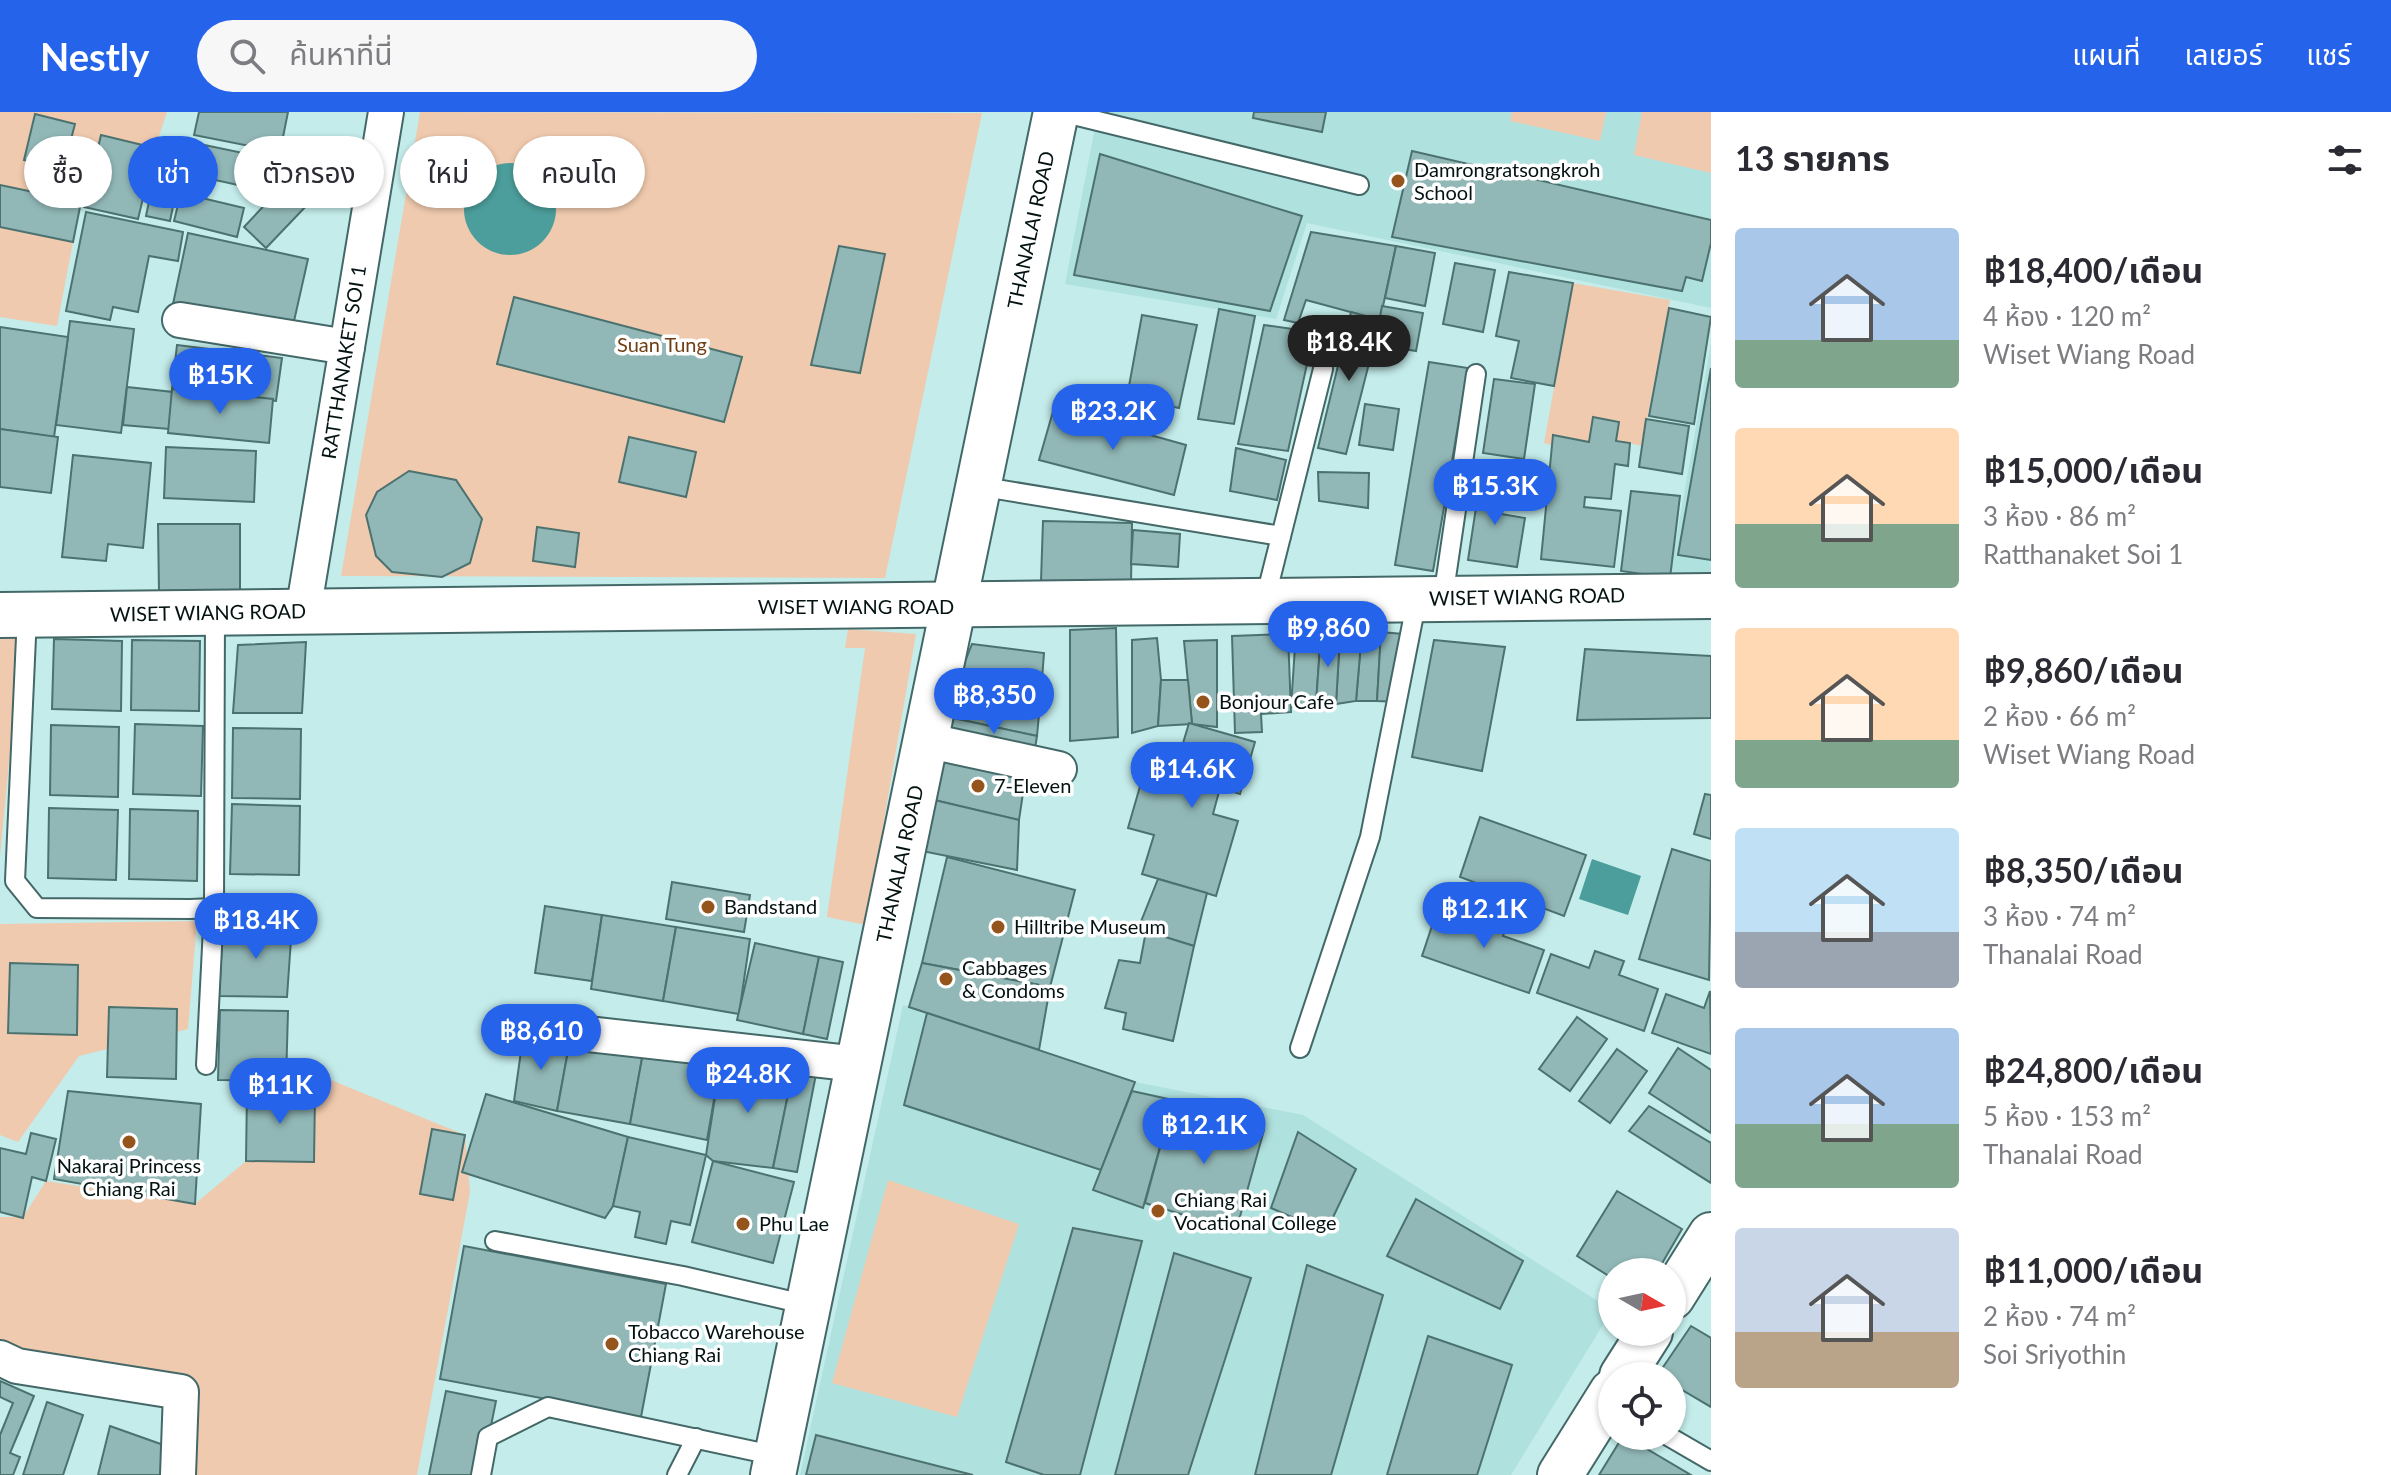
<!DOCTYPE html>
<html lang="th">
<meta charset="utf-8">
<style>
:root{--surface:#fff;--page:#f7f7f7;--text:#2b2b33;--muted:#7c7c81;--accent:#2563eb}
body{margin:0;font-family:Lato,"Noto Sans Thai",sans-serif;background:var(--page);color:var(--text);height:100vh;display:flex;flex-direction:column;font-size:30px;white-space:nowrap}
*{box-sizing:border-box;margin:0}
p{font-size:26px;color:var(--muted)}
.icon{flex:none;width:44px;height:44px;fill:none;stroke:currentColor;stroke-width:2;stroke-linecap:round;stroke-linejoin:round}
.map{position:relative;flex:1;overflow:hidden}
.drawer{display:flex;flex-direction:column;background:var(--surface);width:680px}
.drawer>*{flex:none}
.banner{position:absolute;left:24px;top:24px;width:760px;height:72px;display:flex;gap:16px}
.needle{width:52px;rotate:99deg}
.controls{position:absolute;left:1598px;top:1146px;display:grid;gap:16px}
.controls a{display:grid;place-items:center;width:88px;height:88px;border-radius:50%;background:var(--surface);box-shadow:0 2px 6px #0004;font-size:40px}
.price{position:absolute;translate:-50% -68px;padding:0 18px;border-radius:28px;background:var(--accent);color:#fff;font-size:26px;line-height:52px;filter:drop-shadow(0 2px 4px #0008)}
.price::after{content:'';position:absolute;left:50%;top:48px;width:24px;height:18px;margin-left:-12px;background:inherit;clip-path:polygon(0 0,100% 0,50% 100%)}
.price.current{background:#222;color:#fff}
ul{padding:0;list-style:none}
li{display:flex;align-items:center;gap:24px;height:200px;padding:0 24px}
li span{display:grid;place-items:center;flex:none;width:224px;height:160px;border-radius:8px;color:#555}
li>.icon{margin-inline-start:auto}
span .icon{width:96px;height:96px;fill:#fffc;stroke-width:1}
li b{font-size:34px}
h2{display:flex;justify-content:space-between;align-items:center;height:96px;padding:0 24px;font-size:34px}
.chip{padding:0 28px;border-radius:36px;background:var(--surface);box-shadow:0 2px 6px #0004;font-size:28px;line-height:72px}
.chip.current{background:var(--accent);color:#fff}
header{display:flex;align-items:center;gap:48px;box-sizing:border-box;height:112px;padding:0 40px;background:var(--accent);color:#fff}
header strong{font-size:38px}
nav{display:flex;gap:44px;margin-inline-start:auto;font-size:28px}
.search{width:560px;height:72px;background:var(--page);display:flex;align-items:center;gap:20px;box-sizing:border-box;padding:0 28px;border-radius:44px;color:var(--muted);font-size:30px}
main{display:flex;flex:1;min-height:0}
.map>svg:first-child{display:block}
</style>
<header>
<strong>Nestly</strong>
<div class="search"><svg class="icon" aria-label="search" viewBox="0 0 24 24"><circle cx="10" cy="10" r="6"/><path d="M15 15l6 6"/></svg>ค้นหาที่นี่</div>
<nav><a>แผนที่</a><a>เลเยอร์</a><a>แชร์</a></nav>
</header>
<main>
<div class="map">
<svg width="1711" height="1363" viewBox="0 0 1711 1363">
<rect width="100%" height="100%" fill="#c3ecea"/>
<g fill="#afe1df">
<path d="M1098,0H1711V196L1307,111L1276,207L1065,172Z"/>
<path d="M1711,231V472H1668Z"/>
<path d="M903,893L1135,970L1303,1003L1612,1198L1511,1363H800Z"/>
</g>
<g fill="#f0caae">
<path d="M0,0H167L155,36L101,24L84,95L0,74Z"/>
<path d="M420,0L982,1L885,466L341,464Z"/>
<path d="M1512,0H1606L1600,29L1510,9Z"/>
<path d="M1642,0H1711V61L1634,43Z"/>
<path d="M0,115L73,130L57,214L0,205Z"/>
<path d="M1573,171L1670,188L1642,334L1616,328L1619,310L1594,305L1589,330L1553,323L1551,333L1544,331Z"/>
<path d="M848,517L916,522L866,813L827,805L865,536H845Z"/>
<path d="M21,524L0,745V525Z"/>
<path d="M197,809L188,917L79,944L18,1030L0,1023V812Z"/>
<path d="M287,950L465,1023L470,1080L417,1363H178L180,1280L0,1246V1105H23L46,1069L195,1092L246,1049L313,1050L315,980Z"/>
<path d="M888,1068L1019,1112L957,1305L832,1271Z"/>
</g>
<g fill="#4c9e9c">
<circle cx="510" cy="97" r="46"/>
<path d="M1592,747L1641,764L1628,803L1579,787Z"/>
</g>
<g fill="#91b8b7" stroke="#4c7270" stroke-width="2">
<path d="M199,0H288L280,40L194,23Z"/>
<path d="M1254,0H1326L1322,20L1253,6Z"/>
<path d="M35,2L75,12L63,58L24,48Z"/>
<path d="M101,23L155,36L138,107L84,95Z"/>
<path d="M195,31L277,48L270,80L188,62Z"/>
<path d="M160,36L184,41L170,109L146,104Z"/>
<path d="M1412,39L1711,108V131L1702,169L1686,165L1682,179L1392,125Z"/>
<path d="M1100,42L1302,104L1270,199L1074,163Z"/>
<path d="M288,68L310,90L266,136L244,115Z"/>
<path d="M0,73L81,90L73,130L0,115Z"/>
<path d="M181,81L244,96L237,125L174,109Z"/>
<path d="M86,100L183,120L178,149L149,144L138,200L113,195L110,208L66,199Z"/>
<path d="M1311,120L1396,134L1380,208L1306,188L1298,211L1284,208Z"/>
<path d="M188,121L308,147L292,218L173,192Z"/>
<path d="M839,134L885,142L860,261L811,253Z"/>
<path d="M1396,134L1435,141L1425,194L1385,186Z"/>
<path d="M1455,151L1495,158L1483,220L1443,212Z"/>
<path d="M1509,160L1573,171L1554,274L1511,266L1519,229L1496,224Z"/>
<path d="M514,185L742,245L724,310L497,252Z"/>
<path d="M1382,194L1423,201L1416,239L1375,232Z"/>
<path d="M1669,196L1711,205L1694,312L1649,304Z"/>
<path d="M1219,197L1255,204L1234,312L1198,307Z"/>
<path d="M1351,200L1380,208L1346,342L1318,336Z"/>
<path d="M1142,203L1197,213L1179,296L1127,285Z"/>
<path d="M70,209L134,217L121,321L56,313Z"/>
<path d="M1264,213L1314,220L1288,339L1238,332Z"/>
<path d="M0,215L68,225L54,325L0,317Z"/>
<path d="M177,233L282,246L276,289L172,277Z"/>
<path d="M1429,250L1468,256L1433,459L1395,453Z"/>
<path d="M1711,256V448L1678,443Z"/>
<path d="M1494,267L1535,272L1524,347L1483,341Z"/>
<path d="M127,275L173,280L169,317L123,313Z"/>
<path d="M172,277L273,287L269,331L168,321Z"/>
<path d="M1365,292L1399,297L1393,338L1359,333Z"/>
<path d="M1054,296L1186,333L1174,383L1039,348Z"/>
<path d="M1593,305L1619,310L1616,329L1630,331L1628,354L1615,352L1611,387L1585,385L1584,395L1621,399L1614,455L1541,447L1553,323L1589,330Z"/>
<path d="M1646,307L1689,314L1682,362L1639,355Z"/>
<path d="M0,317L58,325L51,381L0,375Z"/>
<path d="M629,325L696,340L686,385L619,370Z"/>
<path d="M166,335L256,339L254,390L164,386Z"/>
<path d="M1236,336L1286,348L1277,388L1230,379Z"/>
<path d="M73,343L151,351L143,436L108,432L106,449L62,445Z"/>
<path d="M409,359L456,368L482,407L470,451L442,465L392,460L376,444L366,403L377,380Z"/>
<path d="M1318,360L1369,361L1368,396L1319,389Z"/>
<path d="M1481,363L1507,366L1501,402L1525,406L1517,455L1468,448Z"/>
<path d="M1631,379L1680,384L1670,466L1621,459Z"/>
<path d="M1043,409L1132,411L1131,472L1041,469Z"/>
<path d="M158,412H240V479H159Z"/>
<path d="M537,415L579,421L575,455L533,449Z"/>
<path d="M1133,418L1180,422L1178,455L1131,452Z"/>
<path d="M1116,516L1118,625L1070,629V518Z"/>
<path d="M1362,519L1381,520L1377,589H1356Z"/>
<path d="M1362,519L1356,589L1336,592L1340,523Z"/>
<path d="M1296,520L1321,521L1316,591L1291,595Z"/>
<path d="M1381,520L1403,522L1399,590L1377,589Z"/>
<path d="M1321,521L1340,523L1336,592L1316,591Z"/>
<path d="M1288,522L1291,600L1261,602L1262,620L1235,621L1232,524Z"/>
<path d="M1157,526L1161,568L1158,614L1132,621V528Z"/>
<path d="M54,527L122,529L121,599L52,597Z"/>
<path d="M132,528L200,529L199,599L131,598Z"/>
<path d="M1217,528V615L1192,612L1184,529Z"/>
<path d="M1434,528L1505,535L1482,659L1412,645Z"/>
<path d="M306,530L302,601H233L238,533Z"/>
<path d="M972,532L1044,541L1041,580L961,560Z"/>
<path d="M1585,537L1711,544V606L1577,608Z"/>
<path d="M961,560L1041,580L1037,624L953,606Z"/>
<path d="M1161,568H1188L1192,612L1158,614Z"/>
<path d="M953,606L1037,624L1034,643L950,625Z"/>
<path d="M1189,611L1255,630L1240,682L1220,676L1213,702L1238,709L1216,784L1142,762L1154,723L1128,716L1145,657L1173,665Z"/>
<path d="M135,612L203,614L201,684L133,682Z"/>
<path d="M51,613L119,615L118,685L50,683Z"/>
<path d="M233,616L301,617L300,687L232,686Z"/>
<path d="M938,644L1026,661L1019,708L930,687Z"/>
<path d="M1705,682L1711,683V727L1694,722Z"/>
<path d="M930,687L1019,708L1017,758L917,738Z"/>
<path d="M232,692L300,694L299,763L230,762Z"/>
<path d="M49,696L118,698L116,768L48,766Z"/>
<path d="M130,697L198,699L197,769L129,767Z"/>
<path d="M1480,705L1586,743L1564,804L1460,765Z"/>
<path d="M1672,737L1711,749L1709,868L1639,847Z"/>
<path d="M947,745L1075,778L1050,875L922,851Z"/>
<path d="M1158,767L1207,781L1194,834L1138,817Z"/>
<path d="M672,770L750,783L744,820L666,807Z"/>
<path d="M545,794L602,803L592,869L535,861Z"/>
<path d="M1479,797L1509,808L1503,824L1544,838L1529,881L1422,844L1436,802L1473,815Z"/>
<path d="M602,803L676,815L663,889L591,877Z"/>
<path d="M292,813L287,885L219,884L223,816Z"/>
<path d="M676,815L750,827L739,902L663,889Z"/>
<path d="M1146,819L1194,834L1173,929L1123,917L1126,901L1105,896L1119,848L1140,851Z"/>
<path d="M755,831L819,845L803,922L737,908Z"/>
<path d="M1595,839L1624,849L1619,863L1658,877L1644,919L1537,881L1551,842L1589,856Z"/>
<path d="M819,845L843,850L827,927L803,922Z"/>
<path d="M10,851L78,853L77,923L8,921Z"/>
<path d="M922,851L1050,875L1039,938L909,895Z"/>
<path d="M1710,879L1711,942L1652,921L1666,882L1704,896Z"/>
<path d="M109,895L177,897L176,967L107,965Z"/>
<path d="M220,898L288,899L286,969L218,968Z"/>
<path d="M927,901L1135,970L1101,1058L904,993Z"/>
<path d="M1577,905L1607,927L1570,979L1539,957Z"/>
<path d="M523,925L570,928L557,999L514,989Z"/>
<path d="M570,928L643,941L630,1012L557,999Z"/>
<path d="M1678,936L1711,958V1021L1649,981Z"/>
<path d="M1617,937L1647,959L1610,1011L1579,989Z"/>
<path d="M643,941L720,953L707,1028L630,1012Z"/>
<path d="M720,953L793,958L773,1056L713,1049L706,1043Z"/>
<path d="M793,958L816,962L797,1060L773,1056Z"/>
<path d="M247,978L315,980L314,1050L246,1049Z"/>
<path d="M68,979L201,992L195,1092L54,1067Z"/>
<path d="M1132,979L1173,988L1143,1096L1093,1078Z"/>
<path d="M486,982L628,1025L613,1094L605,1106L462,1060Z"/>
<path d="M1173,988L1264,1018L1236,1119L1145,1091Z"/>
<path d="M1649,994L1711,1031V1071L1629,1019Z"/>
<path d="M432,1017L465,1023L453,1088L420,1082Z"/>
<path d="M1298,1020L1356,1057L1326,1120L1271,1096Z"/>
<path d="M31,1021L56,1027L46,1069L32,1065L23,1106L0,1100V1036L26,1042Z"/>
<path d="M628,1025L706,1043L690,1113L671,1109L666,1132L635,1125L640,1100L613,1094Z"/>
<path d="M713,1049L794,1070L773,1151L692,1130Z"/>
<path d="M1617,1079L1682,1117L1657,1160H1612V1166L1577,1144Z"/>
<path d="M1416,1087L1523,1149L1500,1197L1387,1144Z"/>
<path d="M1073,1116L1142,1129L1080,1363H1044L1006,1350Z"/>
<path d="M464,1134L666,1172L641,1305L440,1267Z"/>
<path d="M1174,1141L1251,1166L1188,1363H1115Z"/>
<path d="M1307,1153L1383,1183L1331,1363H1255Z"/>
<path d="M1691,1214L1711,1226V1295L1672,1272V1264H1657Z"/>
<path d="M1428,1224L1512,1253L1477,1363H1387Z"/>
<path d="M0,1269L34,1284L10,1341L20,1345L13,1363H0V1323L13,1291L0,1285Z"/>
<path d="M446,1279L496,1289L481,1363H429Z"/>
<path d="M47,1290L83,1303L63,1363H23Z"/>
<path d="M110,1314L169,1335L162,1363H98Z"/>
<path d="M816,1323L973,1363H806Z"/>
<path d="M1623,1324H1625L1691,1363H1599Z"/>
</g>
<g fill="none" stroke-linecap="round" stroke-linejoin="round">
<defs>
<g id="lane">
<path d="M1061,0L1359,73"/>
<path d="M978,374L1281,424"/>
<path d="M1443,486L1476,262"/>
<path d="M1265,488L1323,257"/>
<path d="M27,503L15,769L37,796L190,797L214,796L215,501"/>
<path d="M1300,936L1370,725L1417,487"/>
<path d="M206,953L214,796"/>
<path d="M495,1129L683,1164L808,1193"/>
<path d="M1668,1324L1711,1349"/>
<path d="M481,1363L488,1325L548,1295L777,1344"/>
<path d="M677,1363L696,1326"/>
</g>
<g id="street">
<path d="M180,208L347,235"/>
<path d="M303,500L386,0"/>
<path d="M925,628L1059,657"/>
<path d="M507,913L858,952"/>
<path d="M0,1246L17,1254L181,1280L178,1363"/>
</g>
<g id="secondary">
<path d="M0,503L1711,484"/>
<path d="M1672,1185L1711,1123"/>
<path d="M1622,1264L1650,1220"/>
<path d="M773,1363L1056,0"/>
<path d="M1560,1363L1612,1280"/>
</g>
</defs>
<use href="#lane" stroke="#436867" stroke-width="22"/>
<use href="#street" stroke="#436867" stroke-width="38"/>
<use href="#secondary" stroke="#436867" stroke-width="48"/>
<use href="#lane" stroke="#fff" stroke-width="18"/>
<use href="#street" stroke="#fff" stroke-width="34"/>
<use href="#secondary" stroke="#fff" stroke-width="44"/>
</g>
<g fill="#94541c" stroke="#fff" stroke-width="3">
<circle cx="1398" cy="69" r="8"/>
<circle cx="1203" cy="590" r="8"/>
<circle cx="978" cy="674" r="8"/>
<circle cx="708" cy="795" r="8"/>
<circle cx="998" cy="815" r="8"/>
<circle cx="946" cy="867" r="8"/>
<circle cx="129" cy="1030" r="8"/>
<circle cx="1158" cy="1099" r="8"/>
<circle cx="743" cy="1112" r="8"/>
<circle cx="612" cy="1232" r="8"/>
</g>
<g text-anchor="middle" stroke-width="7" stroke-linejoin="round" paint-order="stroke">
<g font-size="20" fill="#041212" stroke="#fff" text-anchor="start">
<text x="1414" y="65">Damrongratsongkroh<tspan x="1414" dy="23">School</tspan></text>
<text x="1219" y="597">Bonjour Cafe</text>
<text x="994" y="681">7-Eleven</text>
<text x="724" y="802">Bandstand</text>
<text x="1014" y="822">Hilltribe Museum</text>
<text x="962" y="863">Cabbages<tspan x="962" dy="23">&amp; Condoms</tspan></text>
<text x="129" y="1061" text-anchor="middle">Nakaraj Princess<tspan x="129" dy="23">Chiang Rai</tspan></text>
<text x="1174" y="1095">Chiang Rai<tspan x="1174" dy="23">Vocational College</tspan></text>
<text x="759" y="1119">Phu Lae</text>
<text x="628" y="1227">Tobacco Warehouse<tspan x="628" dy="23">Chiang Rai</tspan></text>
</g>
<g font-size="20" fill="#041212" stroke="#fff">
<text transform="translate(1031 118) rotate(-78)" y="7">THANALAI ROAD</text>
<text transform="translate(344 250) rotate(-81)" y="7">RATTHANAKET SOI 1</text>
<text transform="translate(1527 485) rotate(-1)" y="7">WISET WIANG ROAD</text>
<text x="856" y="502">WISET WIANG ROAD</text>
<text transform="translate(208 501) rotate(-1)" y="7">WISET WIANG ROAD</text>
<text transform="translate(900 752) rotate(-78)" y="7">THANALAI ROAD</text>
</g>
<g font-size="20" fill="#6f3e13" stroke="#fff">
<text x="662" y="240">Suan Tung</text>
</g>
</g>
</svg>
<div class="controls">
<a><svg class="needle" viewBox="-14 -14 28 28"><path d="M0-13l5 13h-10z" fill="#e53935"/><path d="M0 13l5-13h-10z" fill="#7c7c81"/></svg></a>
<a><svg class="icon" aria-label="locate" viewBox="0 0 24 24"><circle cx="12" cy="12" r="6"/><path d="M12 2v4M12 18v4M2 12h4M18 12h4"/></svg></a>
</div>
<b class="price current" style="left:1349px;top:271px">฿18.4K</b>
<b class="price" style="left:220px;top:304px">฿15K</b>
<b class="price" style="left:1113px;top:340px">฿23.2K</b>
<b class="price" style="left:1495px;top:415px">฿15.3K</b>
<b class="price" style="left:1328px;top:557px">฿9,860</b>
<b class="price" style="left:994px;top:624px">฿8,350</b>
<b class="price" style="left:1192px;top:698px">฿14.6K</b>
<b class="price" style="left:1484px;top:838px">฿12.1K</b>
<b class="price" style="left:256px;top:849px">฿18.4K</b>
<b class="price" style="left:541px;top:960px">฿8,610</b>
<b class="price" style="left:748px;top:1003px">฿24.8K</b>
<b class="price" style="left:280px;top:1014px">฿11K</b>
<b class="price" style="left:1204px;top:1054px">฿12.1K</b>
<div class="banner">
<a class="chip">ซื้อ</a>
<a class="chip current">เช่า</a>
<a class="chip">ตัวกรอง</a>
<a class="chip">ใหม่</a>
<a class="chip">คอนโด</a>
</div>
</div>
<section class="drawer">
<h2>13 รายการ<svg class="icon" aria-label="filters" viewBox="0 0 24 24"><path d="M4 7h16M4 17h16"/><circle cx="9" cy="7" r="2"/><circle cx="15" cy="17" r="2"/></svg></h2>
<ul>
<li><span style="background:linear-gradient(#a9c7e8 70%,#7fa58c 0)"><svg class="icon" aria-label="home" viewBox="0 0 24 24"><path d="M3 11l9-7 9 7M6 9v11h12V9"/></svg></span><div><b>฿18,400/เดือน</b><p>4 ห้อง · 120 m²</p><p>Wiset Wiang Road</p></div></li>
<li><span style="background:linear-gradient(#ffd9b3 60%,#7fa58c 0)"><svg class="icon" aria-label="home" viewBox="0 0 24 24"><path d="M3 11l9-7 9 7M6 9v11h12V9"/></svg></span><div><b>฿15,000/เดือน</b><p>3 ห้อง · 86 m²</p><p>Ratthanaket Soi 1</p></div></li>
<li><span style="background:linear-gradient(#ffd9b3 70%,#7fa58c 0)"><svg class="icon" aria-label="home" viewBox="0 0 24 24"><path d="M3 11l9-7 9 7M6 9v11h12V9"/></svg></span><div><b>฿9,860/เดือน</b><p>2 ห้อง · 66 m²</p><p>Wiset Wiang Road</p></div></li>
<li><span style="background:linear-gradient(#bfe0f5 65%,#9aa5b1 0)"><svg class="icon" aria-label="home" viewBox="0 0 24 24"><path d="M3 11l9-7 9 7M6 9v11h12V9"/></svg></span><div><b>฿8,350/เดือน</b><p>3 ห้อง · 74 m²</p><p>Thanalai Road</p></div></li>
<li><span style="background:linear-gradient(#a9c7e8 60%,#7fa58c 0)"><svg class="icon" aria-label="home" viewBox="0 0 24 24"><path d="M3 11l9-7 9 7M6 9v11h12V9"/></svg></span><div><b>฿24,800/เดือน</b><p>5 ห้อง · 153 m²</p><p>Thanalai Road</p></div></li>
<li><span style="background:linear-gradient(#c9d6e8 65%,#b9a48a 0)"><svg class="icon" aria-label="home" viewBox="0 0 24 24"><path d="M3 11l9-7 9 7M6 9v11h12V9"/></svg></span><div><b>฿11,000/เดือน</b><p>2 ห้อง · 74 m²</p><p>Soi Sriyothin</p></div></li>
</ul>
</section>
</main>
